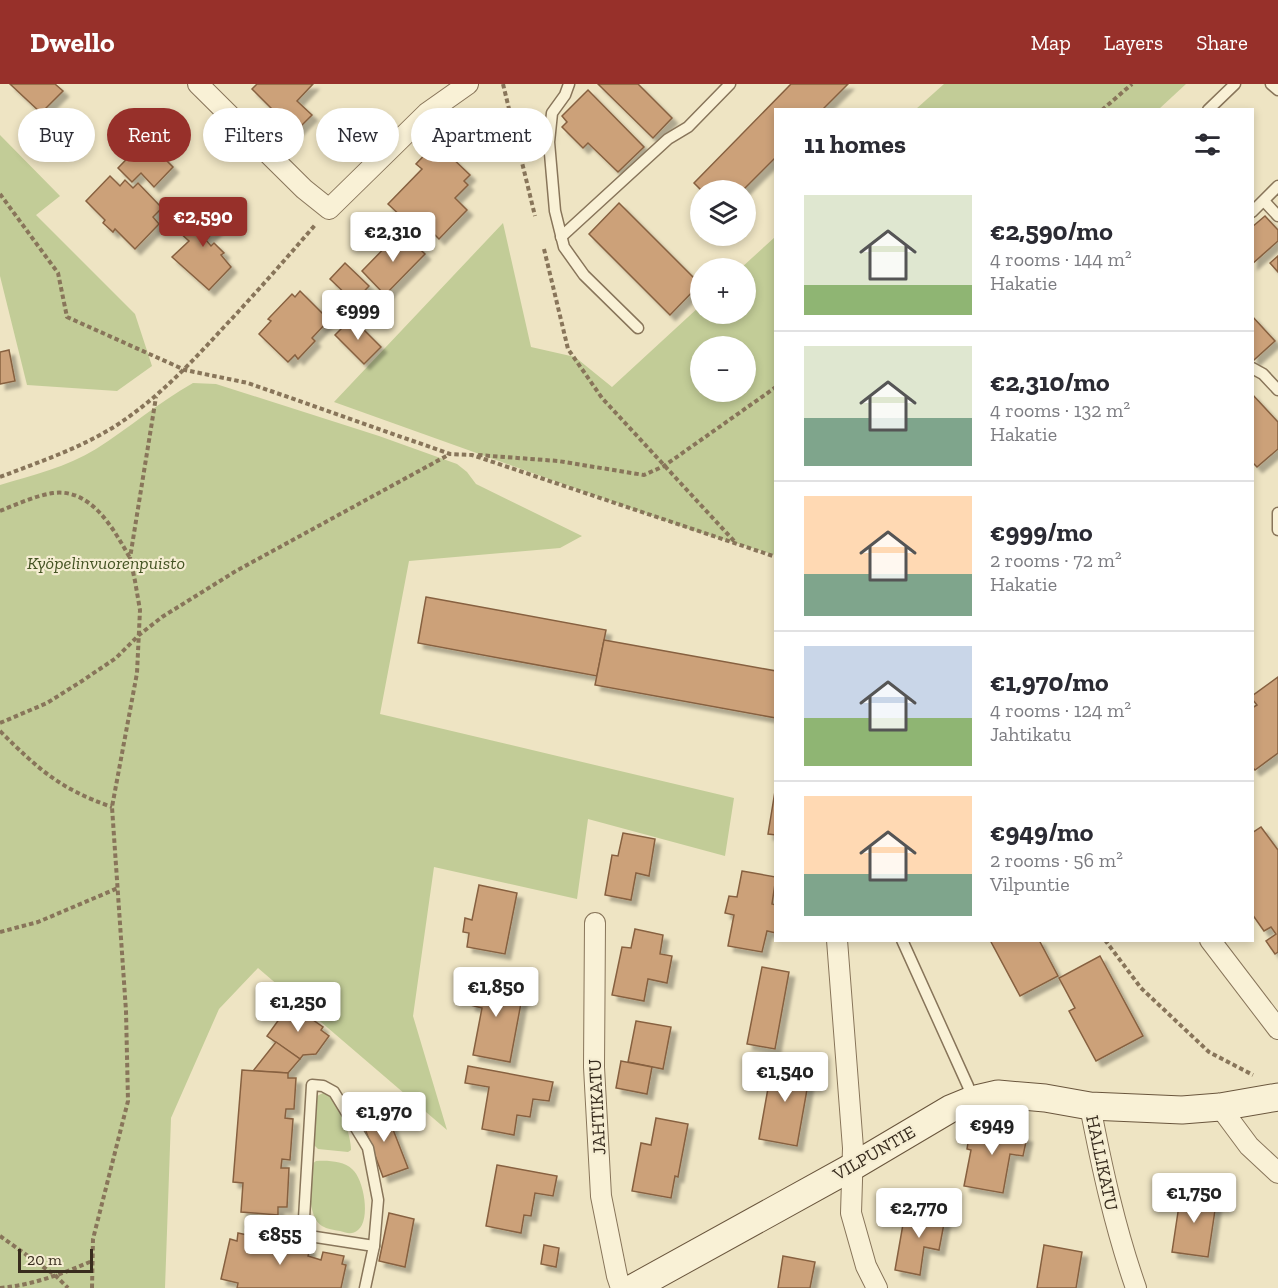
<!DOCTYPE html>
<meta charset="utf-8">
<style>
:root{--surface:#fff;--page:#f2f2f3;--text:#2b2b33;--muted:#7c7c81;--line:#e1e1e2;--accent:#97302a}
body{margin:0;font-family:"Zilla Slab",serif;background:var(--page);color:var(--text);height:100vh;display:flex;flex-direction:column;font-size:22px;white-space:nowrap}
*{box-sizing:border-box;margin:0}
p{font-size:20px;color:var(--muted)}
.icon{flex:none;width:33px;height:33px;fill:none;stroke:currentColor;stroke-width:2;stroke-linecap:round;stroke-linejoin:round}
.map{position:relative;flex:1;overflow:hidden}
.side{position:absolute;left:774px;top:24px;width:480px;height:834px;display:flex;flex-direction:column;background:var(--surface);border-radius:0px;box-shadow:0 3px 9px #0003}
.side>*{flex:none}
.banner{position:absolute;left:18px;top:24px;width:570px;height:54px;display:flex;gap:12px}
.tools{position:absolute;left:690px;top:96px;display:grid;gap:12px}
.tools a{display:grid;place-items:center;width:66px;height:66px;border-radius:50%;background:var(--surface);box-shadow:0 3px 9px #0003;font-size:30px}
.scale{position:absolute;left:18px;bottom:15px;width:75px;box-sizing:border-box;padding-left:6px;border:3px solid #382c1e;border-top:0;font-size:16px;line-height:21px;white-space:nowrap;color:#382c1e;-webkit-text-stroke:4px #f5edd2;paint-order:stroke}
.price{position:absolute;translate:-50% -51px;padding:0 14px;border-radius:6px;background:#fff;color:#222;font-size:20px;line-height:39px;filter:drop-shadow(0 2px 3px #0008)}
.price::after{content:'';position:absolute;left:50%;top:36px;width:18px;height:14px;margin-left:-9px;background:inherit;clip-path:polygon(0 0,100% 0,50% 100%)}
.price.active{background:var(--accent);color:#fff}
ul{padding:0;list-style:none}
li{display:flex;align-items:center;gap:18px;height:150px;padding:0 30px}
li+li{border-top:2px solid var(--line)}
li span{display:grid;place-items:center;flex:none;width:168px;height:120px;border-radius:0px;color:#555}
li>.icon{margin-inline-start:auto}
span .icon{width:72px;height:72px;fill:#fffc;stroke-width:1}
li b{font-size:26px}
h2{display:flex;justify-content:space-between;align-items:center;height:72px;padding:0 30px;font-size:26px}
.tag{padding:0 21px;border-radius:27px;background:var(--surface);box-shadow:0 3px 9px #0003;font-size:21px;line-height:54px}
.tag.active{background:var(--accent);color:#fff}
header{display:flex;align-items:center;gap:36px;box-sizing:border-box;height:84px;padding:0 30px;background:var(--accent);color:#fff}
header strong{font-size:28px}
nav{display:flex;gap:33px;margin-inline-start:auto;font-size:21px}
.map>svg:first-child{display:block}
</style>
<header>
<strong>Dwello</strong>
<nav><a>Map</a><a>Layers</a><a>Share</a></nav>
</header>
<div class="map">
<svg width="1278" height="1204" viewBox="0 0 1278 1204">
<defs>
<filter id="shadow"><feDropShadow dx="5.5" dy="5.5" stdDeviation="1.5" flood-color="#0004"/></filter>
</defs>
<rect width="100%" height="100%" fill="#eee4c3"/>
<g fill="#c2cc97" fill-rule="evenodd">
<path d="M944,0H1186L1159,25H916Z"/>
<path d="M0,51L60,112L36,131L135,230L152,282L117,307L27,301L0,192Z"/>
<path d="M503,139L531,263L575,273L612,303L700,222V230H746V184H741L775,153V471L689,445L334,318ZM746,262V308H700V262Z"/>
<path d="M193,299L216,300L379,352L457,380L467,388L476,400L582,452L560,464L409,477L380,630L734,714L725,772L588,735L577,815L434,783L413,932L447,1046L258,884L219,925L171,1034L165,1204H0V401C33,391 67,383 96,365C129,344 159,318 193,299Z"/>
<path d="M325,1008C339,1015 351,1051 351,1066L348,1068L318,1065L313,1060L315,1016L317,1012Z"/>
<path d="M316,1077C327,1076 344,1077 352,1085C364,1095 371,1136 358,1146C352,1151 347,1149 340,1147C334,1146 327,1145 322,1142C307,1133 309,1096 312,1080Z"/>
</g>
<g fill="#cca179" stroke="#876140" stroke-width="1.5" filter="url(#shadow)">
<path d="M10,0H55L63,7L41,29Z"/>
<path d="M257,0H313L297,17L312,31L295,48L252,5Z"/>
<path d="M598,0H638L672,34L653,54Z"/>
<path d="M791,0H848L822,26H776V73L743,106H701L694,99Z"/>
<path d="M588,6L644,63L618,88L588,59L583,64L562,43L567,38L562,32Z"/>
<path d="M148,53L160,65L157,67L173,83L154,103L141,89L132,98L118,84Z"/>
<path d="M432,63L443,73L447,69L470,91L464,97L468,101L455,114L467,126L439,155L427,143L420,150L388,120L422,85L416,80Z"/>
<path d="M110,92L120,102L125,96L133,104L138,99L162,124L153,133L159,140L135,165L115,145L113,148L103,139L105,136L86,117Z"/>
<path d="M210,117L227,134L206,156L211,162L214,159L224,169L221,171L231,183L209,206L172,173L189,157L179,148Z"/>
<path d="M619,119L700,200L670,231L589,150Z"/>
<path d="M1265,132L1278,146V157L1252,180V143Z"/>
<path d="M401,147L425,170L385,211L362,187Z"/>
<path d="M1278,172V188L1270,179Z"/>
<path d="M345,179L369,202L354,218L330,195Z"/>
<path d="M300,207L329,236L312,254L315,257L298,275L295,271L288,278L259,250L271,237L268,235L292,210L295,213Z"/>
<path d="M1252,232L1275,257L1254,276L1252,274Z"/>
<path d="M352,234L381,263L364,280L335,251Z"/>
<path d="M9,266L15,297L0,300V268Z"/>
<path d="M1252,310L1278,338V365L1257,383L1252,378Z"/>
<path d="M426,513L606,546L597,592L418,559Z"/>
<path d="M604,556L776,587V634L595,601Z"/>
<path d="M1278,593V669L1255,686L1252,683V624L1257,621L1252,615V612Z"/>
<path d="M776,701V751L768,750Z"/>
<path d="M1261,743L1278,766V868L1275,870L1266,857L1276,850L1271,843L1264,847L1252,830V749Z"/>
<path d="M623,749L655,755L649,792L636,789L631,816L605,811L612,771L618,772Z"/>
<path d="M742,787L776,793L772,820L776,821V849L767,847L762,868L728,862L734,831L725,829L729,812L737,813Z"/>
<path d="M479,801L517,809L505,870L467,863L469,849L463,848L465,834L472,836Z"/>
<path d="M635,845L663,851L660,870L672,872L667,899L648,895L644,917L612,911L622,863L631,864Z"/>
<path d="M990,856H1039L1058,892L1020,912Z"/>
<path d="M1100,872L1143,952L1096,977L1069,927L1075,924L1059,894Z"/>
<path d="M762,883L789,888L775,965L747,960Z"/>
<path d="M475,894L524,903L510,978L473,971L482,924L470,921Z"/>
<path d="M290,920L323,943L321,946L329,952L316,970L303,971L300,975L267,952Z"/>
<path d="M636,937L671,943L663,985L628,978Z"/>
<path d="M276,958L300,975L288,989L253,987Z"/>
<path d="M773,976L811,983L797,1062L759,1055Z"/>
<path d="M621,977L652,983L647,1010L616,1004Z"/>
<path d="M468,982L553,998L549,1017L533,1015L530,1033L517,1031L514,1051L482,1045L489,1003L465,999Z"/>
<path d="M242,986L288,989V994H296L294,1025H286L285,1034L293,1035L290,1076L282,1075L281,1084H289L287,1123H278V1131L241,1128L243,1099L233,1098Z"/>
<path d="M385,1025L408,1084L383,1093L361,1034Z"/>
<path d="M656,1034L688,1040L678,1093L675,1092L671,1114L632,1107L641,1059L651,1061Z"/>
<path d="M975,1039L1014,1045L1013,1051L1027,1053L1023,1072L1010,1070L1003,1109L964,1102L971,1066L967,1065L969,1052H973Z"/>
<path d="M497,1081L557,1092L553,1112L535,1109L531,1132L524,1131L521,1149L486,1142Z"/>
<path d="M1181,1108L1217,1113L1208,1173L1172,1168Z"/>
<path d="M912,1123L946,1129L939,1166L924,1163L920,1191L895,1186L903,1140L909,1141Z"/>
<path d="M389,1129L414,1135L405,1183L379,1177Z"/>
<path d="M238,1149L262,1154L260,1162L274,1165L276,1157L310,1165L308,1172L321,1176L323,1168L344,1172L342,1180L346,1181L341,1204H237L238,1199L221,1195L230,1155L237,1157Z"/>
<path d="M544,1161L559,1164L556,1183L541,1180Z"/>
<path d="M1044,1161L1082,1168L1076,1204H1037Z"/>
<path d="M783,1172L815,1178L810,1204H778Z"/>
</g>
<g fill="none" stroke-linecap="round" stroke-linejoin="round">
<defs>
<g id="lane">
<path d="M569,0L565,11L552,29L549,58L555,127L564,163L584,191L638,244"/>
<path d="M1271,0L1278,6"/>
<path d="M1208,26L1235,0"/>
<path d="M1264,117L1278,132"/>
<path d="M1252,128L1278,102"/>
<path d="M561,153L668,55L688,43L730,0"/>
<path d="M1252,284L1263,290L1278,306"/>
<path d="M1278,429V446"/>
<path d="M902,856L968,1002L972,1016"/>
<path d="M251,1143L374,1162"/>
<path d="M303,1151L312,1001L323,1002L334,1008L368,1064L378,1116L374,1162L365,1204"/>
</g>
<g id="street">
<path d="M198,0L304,105L329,125L427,29L468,0"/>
<path d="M595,839L594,983L601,1112L617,1192L621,1204"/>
<path d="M837,856L853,1064L851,1129L866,1182L877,1204"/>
<path d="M1210,856L1278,945"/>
<path d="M1090,1022C1102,1084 1115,1144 1136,1204"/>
<path d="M1220,1023L1249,1062L1278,1089"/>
</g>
<path id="secondary" d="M633,1204L852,1083L950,1025L972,1016L998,1010L1045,1014L1090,1022L1182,1026L1220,1023L1278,1013"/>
</defs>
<use href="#lane" stroke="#88755a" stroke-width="13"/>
<use href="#street" stroke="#88755a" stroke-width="22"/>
<use href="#secondary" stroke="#6a563d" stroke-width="29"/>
<g stroke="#88755a" stroke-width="4" stroke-dasharray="4.5 3" stroke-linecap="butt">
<path d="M503,0L535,132"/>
<path d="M1102,26L1132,0"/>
<path d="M0,110L58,189L67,233L185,286L248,299L450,370L472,371L776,473"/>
<path d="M544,165L568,265L602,314L735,458"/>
<path d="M478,371L558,377L644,391L664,382L776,303"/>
<path d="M0,393C39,378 81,364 117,341C158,314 191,279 224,243C255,210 285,176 315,141"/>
<path d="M0,427C17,420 35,412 53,409C92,404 114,446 130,474"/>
<path d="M0,639L47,619L82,597L116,574L139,551L162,533L236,487L450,370"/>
<path d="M0,647C38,685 60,705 112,723"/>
<path d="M0,848L38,838L118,804"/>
<path d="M1105,856L1141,904L1209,968L1253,991"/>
<path d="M0,1152L56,1192L68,1204"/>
<path d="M0,1204C33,1201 62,1190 92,1177"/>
<path d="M92,1204L93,1155L128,1017L126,927L112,723L137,589L140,526L135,497L130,474L156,313"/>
</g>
<use href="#lane" stroke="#f9f1d6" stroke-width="10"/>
<use href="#street" stroke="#f9f1d6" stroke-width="20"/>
<use href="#secondary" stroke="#f9f1d6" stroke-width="27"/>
</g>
<g text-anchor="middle" stroke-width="4.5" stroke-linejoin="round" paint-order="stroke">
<g font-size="18" font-style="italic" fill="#455424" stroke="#f5edd2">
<text x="106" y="485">Kyöpelinvuorenpuisto</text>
</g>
<g font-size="18" fill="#382c1e" stroke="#f5edd2">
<text transform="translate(597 1023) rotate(-93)" y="6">JAHTIKATU</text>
<text transform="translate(874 1069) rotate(-30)" y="6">VILPUNTIE</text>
<text transform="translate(1102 1079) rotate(78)" y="6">HALLIKATU</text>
</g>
</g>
</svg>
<div class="tools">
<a><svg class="icon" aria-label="layers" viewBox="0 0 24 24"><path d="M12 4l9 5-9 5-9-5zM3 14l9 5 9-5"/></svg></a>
<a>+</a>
<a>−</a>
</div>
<div class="scale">20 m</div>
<b class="price active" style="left:203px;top:164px">€2,590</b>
<b class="price" style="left:393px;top:179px">€2,310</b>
<b class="price" style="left:358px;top:257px">€999</b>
<b class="price" style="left:496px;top:934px">€1,850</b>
<b class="price" style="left:298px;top:949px">€1,250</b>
<b class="price" style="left:785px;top:1019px">€1,540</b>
<b class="price" style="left:384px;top:1059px">€1,970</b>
<b class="price" style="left:992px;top:1072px">€949</b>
<b class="price" style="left:1194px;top:1140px">€1,750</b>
<b class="price" style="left:919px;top:1155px">€2,770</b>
<b class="price" style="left:280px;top:1182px">€855</b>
<div class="banner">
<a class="tag">Buy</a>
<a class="tag active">Rent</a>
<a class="tag">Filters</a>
<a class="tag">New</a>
<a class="tag">Apartment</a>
</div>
<section class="side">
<h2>11 homes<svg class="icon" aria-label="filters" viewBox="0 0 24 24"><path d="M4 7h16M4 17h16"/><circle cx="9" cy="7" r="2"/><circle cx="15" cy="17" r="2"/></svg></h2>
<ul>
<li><span style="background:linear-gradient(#dfe7d0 75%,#8fb573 0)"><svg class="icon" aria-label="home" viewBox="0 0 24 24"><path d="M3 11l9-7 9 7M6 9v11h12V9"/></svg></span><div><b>€2,590/mo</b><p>4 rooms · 144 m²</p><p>Hakatie</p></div></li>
<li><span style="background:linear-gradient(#dfe7d0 60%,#7fa58c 0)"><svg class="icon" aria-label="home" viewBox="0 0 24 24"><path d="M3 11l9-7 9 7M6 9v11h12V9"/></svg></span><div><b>€2,310/mo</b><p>4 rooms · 132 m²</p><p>Hakatie</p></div></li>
<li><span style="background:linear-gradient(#ffd9b3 65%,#7fa58c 0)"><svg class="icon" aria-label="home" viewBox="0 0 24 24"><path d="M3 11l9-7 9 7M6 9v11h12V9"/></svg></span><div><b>€999/mo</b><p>2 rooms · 72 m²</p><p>Hakatie</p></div></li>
<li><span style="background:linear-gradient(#c9d6e8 60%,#8fb573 0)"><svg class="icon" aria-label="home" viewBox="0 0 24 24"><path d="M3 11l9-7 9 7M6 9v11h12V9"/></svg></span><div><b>€1,970/mo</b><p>4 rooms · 124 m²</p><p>Jahtikatu</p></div></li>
<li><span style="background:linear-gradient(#ffd9b3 65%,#7fa58c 0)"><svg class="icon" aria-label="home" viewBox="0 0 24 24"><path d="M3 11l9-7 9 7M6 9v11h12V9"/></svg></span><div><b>€949/mo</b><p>2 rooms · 56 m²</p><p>Vilpuntie</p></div></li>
</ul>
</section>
</div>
